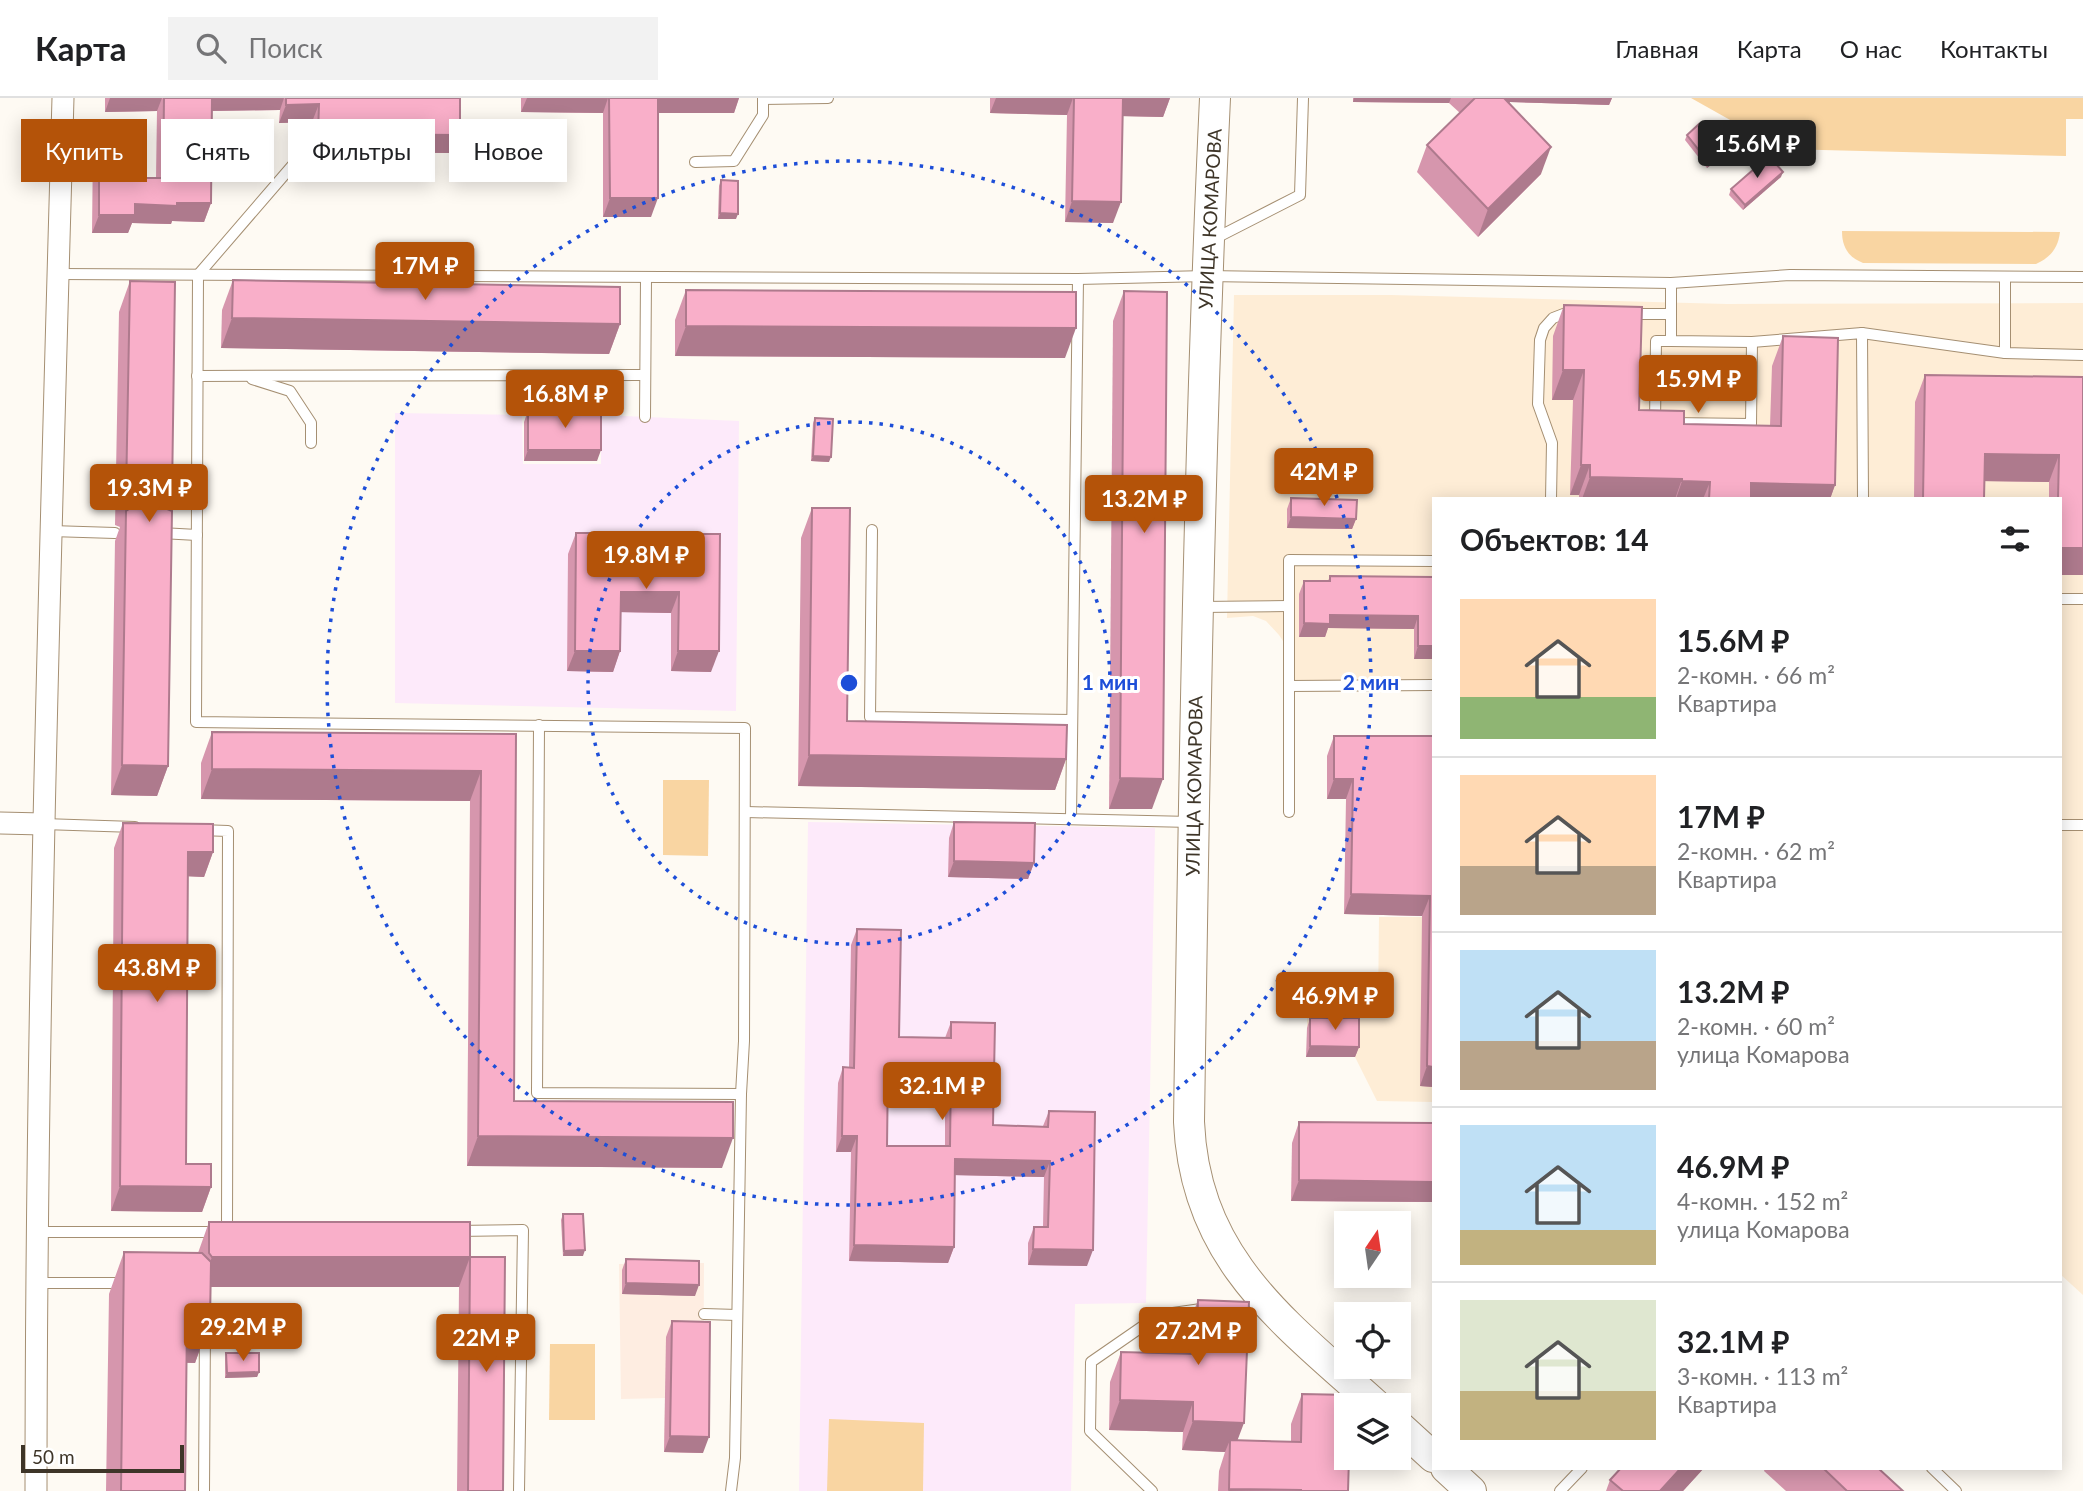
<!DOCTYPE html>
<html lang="ru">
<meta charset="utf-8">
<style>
:root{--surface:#fff;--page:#f2f2f2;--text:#202124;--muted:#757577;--line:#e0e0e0;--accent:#b45309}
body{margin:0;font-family:Lato,sans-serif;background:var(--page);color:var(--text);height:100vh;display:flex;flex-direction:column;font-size:26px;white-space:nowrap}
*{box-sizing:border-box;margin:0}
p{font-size:23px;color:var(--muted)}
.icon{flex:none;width:38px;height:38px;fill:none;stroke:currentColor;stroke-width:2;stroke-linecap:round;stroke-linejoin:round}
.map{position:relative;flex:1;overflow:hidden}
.details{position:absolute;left:1432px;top:399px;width:630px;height:973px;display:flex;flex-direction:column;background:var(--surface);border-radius:0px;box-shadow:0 4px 18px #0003}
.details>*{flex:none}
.top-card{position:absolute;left:21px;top:21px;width:665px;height:63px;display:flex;gap:14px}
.needle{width:46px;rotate:13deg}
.tools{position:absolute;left:1334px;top:1113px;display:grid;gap:14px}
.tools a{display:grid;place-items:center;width:77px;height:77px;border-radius:0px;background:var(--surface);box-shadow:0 4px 18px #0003;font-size:35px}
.scale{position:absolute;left:21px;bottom:18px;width:163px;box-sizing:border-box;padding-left:7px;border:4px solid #3e3528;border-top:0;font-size:19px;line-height:24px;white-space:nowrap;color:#3e3528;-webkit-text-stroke:5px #fff;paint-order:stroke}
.price{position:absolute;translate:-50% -60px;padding:0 16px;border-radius:7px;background:var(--accent);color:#fff;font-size:23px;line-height:46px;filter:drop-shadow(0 2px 4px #0008)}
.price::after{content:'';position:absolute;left:50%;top:42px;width:21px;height:16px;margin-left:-10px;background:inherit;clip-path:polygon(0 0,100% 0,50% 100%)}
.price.current{background:#222;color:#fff}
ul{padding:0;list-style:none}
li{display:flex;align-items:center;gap:21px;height:175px;padding:0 28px}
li+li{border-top:2px solid var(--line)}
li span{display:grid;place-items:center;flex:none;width:196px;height:140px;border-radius:0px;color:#555}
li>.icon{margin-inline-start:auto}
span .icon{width:84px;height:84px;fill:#fffc;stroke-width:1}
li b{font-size:30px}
h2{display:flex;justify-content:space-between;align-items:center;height:84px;padding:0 28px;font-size:30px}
.chip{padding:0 24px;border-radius:0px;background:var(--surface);box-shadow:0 4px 18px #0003;font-size:24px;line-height:63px}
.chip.current{background:var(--accent);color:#fff}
header{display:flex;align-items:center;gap:42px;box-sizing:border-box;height:98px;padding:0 35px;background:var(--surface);border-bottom:2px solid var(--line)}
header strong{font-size:33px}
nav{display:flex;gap:38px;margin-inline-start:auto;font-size:24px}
.search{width:490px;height:63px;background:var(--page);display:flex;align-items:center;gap:18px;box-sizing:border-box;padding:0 24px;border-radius:0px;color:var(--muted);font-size:26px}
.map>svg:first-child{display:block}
</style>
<header>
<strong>Карта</strong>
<div class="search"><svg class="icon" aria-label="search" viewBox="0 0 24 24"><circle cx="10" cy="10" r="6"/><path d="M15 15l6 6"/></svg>Поиск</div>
<nav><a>Главная</a><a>Карта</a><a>О нас</a><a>Контакты</a></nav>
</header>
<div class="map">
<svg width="2083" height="1393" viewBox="0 0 2083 1393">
<rect width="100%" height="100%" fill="#fefaf3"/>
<g fill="#feedd6">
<path d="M1234,197H1391L1727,206L2083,205V1197L2060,1176V401H1433V593L1283,594V543L1279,537L1266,523L1253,518L1227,520Z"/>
<path d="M1379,819H1433V1004L1377,1003L1355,959L1307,930V910L1378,911Z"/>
</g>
<path fill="#feede1" d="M704,1165L703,1355L664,1354L665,1300L621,1301L619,1166Z"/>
<g fill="#fdeafa">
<path d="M395,315L522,317L523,366H601V317L739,323L736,613L395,605Z"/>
<path d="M808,724L1155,730L1146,1205L1075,1206L1071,1393H799Z"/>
</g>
<g fill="#f9d5a2">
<path d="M1691,0H2083V21H2066V58L1782,51Z"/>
<path d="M1842,133L2060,134C2058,150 2051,159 2036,166L1863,165C1848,159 1842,149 1842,133Z"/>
<path d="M663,682H709L708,758L663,757Z"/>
<path d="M550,1246H595V1322H549Z"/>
<path d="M829,1321L924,1325L923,1393H827Z"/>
</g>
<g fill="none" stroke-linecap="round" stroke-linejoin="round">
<defs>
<g id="lane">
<path d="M763,1L828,0"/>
<path d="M304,54L198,177L196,624L745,630L744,943L741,996L735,1360L731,1393"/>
<path d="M695,64L734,63L763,17V0"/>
<path d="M1214,141L1300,97L1303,0"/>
<path d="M58,176L1078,181L1207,178L1671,185L1790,177L2083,179"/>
<path d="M2005,179V255"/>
<path d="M1671,185V243L1752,244L1862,235L1863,401"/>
<path d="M1628,216H1671"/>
<path d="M1862,235L2005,255L2083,257"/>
<path d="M197,278L645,277"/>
<path d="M252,281L290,293L311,325V345"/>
<path d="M645,319L646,180"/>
<path d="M1655,325L1656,243H1671"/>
<path d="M1671,325L1751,326L1752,244"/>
<path d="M1551,401L1552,345L1538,306L1540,242L1544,230L1553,220L1566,215H1574"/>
<path d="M872,432L870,619L1072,622"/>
<path d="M51,433L115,435"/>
<path d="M161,435L197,437"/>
<path d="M1433,463L1289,462V588L1433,587"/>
<path d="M2060,501H2083"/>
<path d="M1200,509L1288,508"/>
<path d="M1289,588V714"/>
<path d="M539,627L537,995L741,996"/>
<path d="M746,714L1191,724"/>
<path d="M1071,721L1078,181"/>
<path d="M43,726L135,729"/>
<path d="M2060,727H2083"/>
<path d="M200,732L228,733L227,1134"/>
<path d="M456,1133L523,1132L519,1393"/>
<path d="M36,1134H219"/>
<path d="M36,1185H128"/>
<path d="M704,1216L737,1217"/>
<path d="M1932,1370L1956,1393"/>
<path d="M204,1393L205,1225"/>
<path d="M1152,1393L1090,1333L1091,1264L1159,1217L1208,1210"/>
<path d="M1560,1393L1582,1370"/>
</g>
<g id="street">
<path d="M0,725L43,726"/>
<path d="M36,1393C36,928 50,464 63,0"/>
</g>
<g id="secondary">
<path d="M1215,0C1199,341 1194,682 1189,1024C1195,1161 1283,1223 1376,1307"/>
<path d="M1398,1327L1433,1359"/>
<path d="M1446,1370L1471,1393"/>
</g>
</defs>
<use href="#lane" stroke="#a58f72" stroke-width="12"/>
<use href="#street" stroke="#a58f72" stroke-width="23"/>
<use href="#secondary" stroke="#a58f72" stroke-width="32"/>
<use href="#lane" stroke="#fff" stroke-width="10"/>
<use href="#street" stroke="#fff" stroke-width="21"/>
<use href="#secondary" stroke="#fff" stroke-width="30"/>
</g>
<g fill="#d696ad" fill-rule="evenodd">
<path d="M105,0H460V37L453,55L312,54V24L279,25L280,12L212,13L211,105L204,124L172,123L171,126L132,125L128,135H92L93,44L99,26L121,80H156L157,13L105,14Z"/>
<path d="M521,0H739L734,15H658L651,119H603V15L521,14Z"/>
<path d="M990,0H1170L1163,19L1123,18L1113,125L1065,124L1067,17L990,15Z"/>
<path d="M1353,0H1612L1609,7L1510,4L1509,5L1541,76L1478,139L1417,74L1427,47L1460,15L1449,5L1353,4Z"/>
<path d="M1687,37L1722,54L1720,60L1707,70L1685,42Z"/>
<path d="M1781,79L1743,112L1729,97L1731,91Z"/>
<path d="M721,82L736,121H718L719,88Z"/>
<path d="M233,182L620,226L609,256L221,250L222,212Z"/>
<path d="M130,183L167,411L168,668L157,698L111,697L115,443L120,429L115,427L119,214Z"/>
<path d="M686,192L1065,260L675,258V222Z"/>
<path d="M1124,193L1152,711H1109L1113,223Z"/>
<path d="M1564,207L1639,312L1684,326L1770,328L1772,268L1783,238L1835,387L1830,401H1579V397H1570L1573,302H1552L1553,238Z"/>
<path d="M1925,277L2083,279V477H2060V401H2049V384L1984,383V401H1914L1915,304Z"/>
<path d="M528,313L597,363H524V324Z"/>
<path d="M815,320L829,364L811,363L813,325Z"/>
<path d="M1291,400L1356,421L1352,431L1287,430V411Z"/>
<path d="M812,410L847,623L1066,661L1055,692L798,688L801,440Z"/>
<path d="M576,435L621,472L669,473V456L677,436L711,574L671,573V515L621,514L620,553L613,574L567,573L568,456Z"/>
<path d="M1330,478L1433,479V561H1414V531L1328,530L1325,539H1299V496L1304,483H1328Z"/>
<path d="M212,634L516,636L514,1003L722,1070L467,1068L470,703L201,701V665Z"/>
<path d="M1334,638H1433V989L1420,988L1422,818L1344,816L1346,701H1327V658Z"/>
<path d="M954,724L1034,765L1028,781L948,779L949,740Z"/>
<path d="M123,725L213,754L204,779L188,778L186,1066L211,1089L202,1114L111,1113L114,750Z"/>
<path d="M857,831L899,939L945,940L951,924L993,1027L1043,1028L1049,1013L1087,1168L1028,1167V1145L1034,1129H1043L1044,1079L955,1077L954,1149L948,1165L849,1163L851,1054H836L838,985L843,969H849L851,847ZM887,986L945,987V1048H887Z"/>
<path d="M1310,920L1359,949L1355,959H1306L1307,930Z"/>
<path d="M1299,1024L1433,1025V1104L1291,1103L1292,1045Z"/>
<path d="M563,1116L583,1158H563L561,1122Z"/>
<path d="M209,1124L470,1159L503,1393H457L459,1189H211L210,1223L195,1265H187L185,1393H106L109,1196L124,1154L198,1155Z"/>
<path d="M626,1161L695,1198L622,1196V1172Z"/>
<path d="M1198,1202L1237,1343L1291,1344V1326L1302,1296L1348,1393H1218L1219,1373L1225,1354L1182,1352L1183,1334L1109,1332L1110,1284L1121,1254L1186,1255L1187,1231Z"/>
<path d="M672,1223L703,1355L664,1354L666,1239Z"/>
<path d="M226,1255L259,1274L257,1279L225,1280V1261Z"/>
<path d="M1704,1370L1683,1393H1606L1610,1382Z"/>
<path d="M1765,1370H1878L1903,1393H1786L1764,1373Z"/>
</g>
<g fill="#ae7a8d">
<path d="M110,0H162L157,13L105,14Z"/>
<path d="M210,0H284L280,12L206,13Z"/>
<path d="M527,0H608L603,15L521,14Z"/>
<path d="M657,0H739L734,15H652Z"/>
<path d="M996,0H1073L1067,17L990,15Z"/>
<path d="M1122,0H1170L1163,19L1116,18Z"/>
<path d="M1354,0H1451L1449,5L1353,4Z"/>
<path d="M1500,0H1612L1609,7L1510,4L1491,24Z"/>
<path d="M319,6L312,24L279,25L286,7Z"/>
<path d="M318,36L460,37L453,55L312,54Z"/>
<path d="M1551,49L1541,76L1478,139L1488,111Z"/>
<path d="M1722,54L1720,60L1707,70L1709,65Z"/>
<path d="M1783,74L1781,79L1743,112L1745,107Z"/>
<path d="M610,100H658L651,119H603Z"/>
<path d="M1072,103L1121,104L1113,125L1065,124Z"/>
<path d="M177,105H211L204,124L172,123L171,126L132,125L128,135H92L99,117L135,106Z"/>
<path d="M720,115L738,116L736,121H718Z"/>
<path d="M232,220L620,226L609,256L221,250Z"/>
<path d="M686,228L1076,230L1065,260L675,258Z"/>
<path d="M1563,272H1584L1573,302H1552Z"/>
<path d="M528,352H601L597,363H524Z"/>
<path d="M1985,356L2059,357L2049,384L1975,383Z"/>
<path d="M813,358L831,359L829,364L811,363Z"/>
<path d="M1581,367H1590L1579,397H1570Z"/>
<path d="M1590,379L1682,381L1675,401H1582Z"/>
<path d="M1682,383L1710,384L1703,401H1676Z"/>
<path d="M1751,385L1835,387L1830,401H1745Z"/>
<path d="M172,397L161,427L155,430L166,400Z"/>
<path d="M1291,419L1356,421L1352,431L1287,430Z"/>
<rect x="2060" y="450" width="23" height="27"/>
<path d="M621,494H679L671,515L613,514Z"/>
<path d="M1330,517L1418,518L1414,531L1328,530L1325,539H1299L1304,525Z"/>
<path d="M1418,548H1433V561H1414Z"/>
<path d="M575,553H620L613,574L567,573Z"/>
<path d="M678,553H719L711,574L671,573Z"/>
<path d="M809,657L1066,661L1055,692L798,688Z"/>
<path d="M122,667L168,668L157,698L111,697Z"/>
<path d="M212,671L481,673L470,703L201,701Z"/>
<path d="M1120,680L1163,681L1152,711H1109Z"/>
<path d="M1334,681H1353L1346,701H1327Z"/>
<path d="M188,754H213L204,779L179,778Z"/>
<path d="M954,763L1034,765L1028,781L948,779Z"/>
<path d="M1351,796L1430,798L1422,818L1344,816Z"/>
<path d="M1310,948L1359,949L1355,959H1306Z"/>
<path d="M1427,968L1433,969V989L1420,988Z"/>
<path d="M888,970L951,971L945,987L882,986Z"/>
<path d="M478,1038L733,1040L722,1070L467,1068Z"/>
<path d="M842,1038H857L851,1054H836Z"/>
<path d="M955,1061L1050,1063L1044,1079L950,1077Z"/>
<path d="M1299,1082L1433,1084V1104L1291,1103Z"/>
<path d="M120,1088L211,1089L202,1114L111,1113Z"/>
<path d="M854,1147L954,1149L948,1165L849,1163Z"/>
<path d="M1033,1151L1093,1152L1087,1168L1028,1167Z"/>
<path d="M585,1152L583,1158H563L564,1153Z"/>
<path d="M212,1159H470L459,1189H201Z"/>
<path d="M626,1185L699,1187L695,1198L622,1196Z"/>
<path d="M187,1222L210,1223L195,1265L172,1264Z"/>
<path d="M259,1274L257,1279L225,1280L227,1275Z"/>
<path d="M1120,1302L1193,1304L1183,1334L1109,1332Z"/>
<path d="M1193,1323L1244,1325L1233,1354L1230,1342L1225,1354L1182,1352Z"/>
<path d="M670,1338L709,1339L703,1355L664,1354Z"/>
<path d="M1681,1370H1704L1683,1393H1660Z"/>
<path d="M1229,1391L1301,1392L1228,1393Z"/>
</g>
<g fill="#f9afc9" stroke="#ae7a8d" stroke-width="2" fill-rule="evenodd">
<path d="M164,0H212L211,105H177V108L135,106V117H99V26H122L121,80H163Z"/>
<path d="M286,0H460V37L318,36L319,6L286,7Z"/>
<path d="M609,0H658V100H610Z"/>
<path d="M1074,0H1123L1121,104L1072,103Z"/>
<path d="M1475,0H1504L1551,49L1488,111L1427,47Z"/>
<path d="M1699,26L1722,54L1709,65L1687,37Z"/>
<path d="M1769,58L1783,74L1745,107L1731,91Z"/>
<path d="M721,82L738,83V116L720,115Z"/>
<path d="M233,182L620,189V226L232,220Z"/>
<path d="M130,183L175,184L172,397L166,400L164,405L167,411L172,413L168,668L122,667L126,413L132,409L134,404L131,398L126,397Z"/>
<path d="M686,192L1076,194V230L686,228Z"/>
<path d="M1124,193L1167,194L1163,681L1120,680Z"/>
<path d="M1564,207L1642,209L1639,312L1684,313V326L1781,328L1783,238L1838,240L1835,387L1751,385V401H1709L1710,384L1682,383V381L1590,379V367H1581L1584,272H1563Z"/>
<path d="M1925,277L2083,279V450H2060V401H2058L2059,357L1985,356L1984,401H1923Z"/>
<path d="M601,312V352H528V313Z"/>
<path d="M815,320L833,321L831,359L813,358Z"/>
<path d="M1291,400L1357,402L1356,421L1291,419Z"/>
<path d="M812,410H850L847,623L1067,627L1066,661L809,657Z"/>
<path d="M576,435H622L621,472L676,473L677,436H720L719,553H678L679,494H621L620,553H575Z"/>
<path d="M1330,478L1433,479V548H1418V518L1330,517V526L1304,525V483H1330Z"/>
<path d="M212,634L516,636L514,1003L733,1004V1040L478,1038L481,673L212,671Z"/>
<path d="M1334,638H1433V969L1427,968L1430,798L1351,796L1353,681H1334Z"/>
<path d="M954,724L1035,725L1034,765L954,763Z"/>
<path d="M123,725L213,726V754H188L186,1066H211V1089L120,1088Z"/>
<path d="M857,831L901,832L899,939L951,940V924L995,925L993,1027L1048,1029L1049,1013L1095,1014L1093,1152L1033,1151L1034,1129H1048L1050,1063L955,1061L954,1149L854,1147L857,1038H842L843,969L854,970ZM888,970L951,971L950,1048H887Z"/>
<path d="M1310,920H1359V949L1310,948Z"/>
<path d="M1299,1024L1433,1025V1084L1299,1082Z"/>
<path d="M563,1116H583L585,1152L564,1153Z"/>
<path d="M209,1124H470V1159H212L209,1155Z"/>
<path d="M124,1154L202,1155L211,1164L210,1223L187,1222L185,1393H121Z"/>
<path d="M470,1159H505L503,1393H468Z"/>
<path d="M626,1161L699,1163V1187L626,1185Z"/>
<path d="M1198,1202L1249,1204L1244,1325L1193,1323V1304L1120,1302L1121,1254L1196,1256Z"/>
<path d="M672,1223L710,1224L709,1339L670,1338Z"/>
<path d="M226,1255H259V1274L227,1275Z"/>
<path d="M1302,1296L1350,1297V1307H1346V1360H1349L1348,1393H1301V1392L1229,1391L1230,1342L1301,1344Z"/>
<path d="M1621,1370H1681L1660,1393H1623L1610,1382Z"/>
<path d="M1823,1370H1878L1903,1393H1847Z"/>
</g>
<g fill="none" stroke="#1d4ed8" stroke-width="3.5" stroke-dasharray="3.5 7">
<circle cx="849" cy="585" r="261"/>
<circle cx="849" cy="585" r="522"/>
</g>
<g text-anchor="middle" stroke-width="6" stroke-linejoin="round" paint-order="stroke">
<g font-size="19" fill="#3e3528" stroke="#fff">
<text transform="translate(1210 121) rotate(-87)" y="7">УЛИЦА КОМАРОВА</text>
<text transform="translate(1194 688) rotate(-89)" y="7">УЛИЦА КОМАРОВА</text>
</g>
</g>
<circle cx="849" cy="585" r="10" fill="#1d4ed8" stroke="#fff" stroke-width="3.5"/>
<g font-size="21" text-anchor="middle" font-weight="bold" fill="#1d4ed8" stroke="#fff" stroke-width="6" stroke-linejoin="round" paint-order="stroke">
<text x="1110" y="592">1 мин</text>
<text x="1371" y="592">2 мин</text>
</g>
</svg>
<div class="tools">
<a><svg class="needle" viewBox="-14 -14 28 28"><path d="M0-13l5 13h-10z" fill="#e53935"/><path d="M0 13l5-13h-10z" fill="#757577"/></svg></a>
<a><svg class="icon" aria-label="locate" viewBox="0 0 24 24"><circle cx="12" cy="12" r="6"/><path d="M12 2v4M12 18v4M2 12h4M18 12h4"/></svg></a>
<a><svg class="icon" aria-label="layers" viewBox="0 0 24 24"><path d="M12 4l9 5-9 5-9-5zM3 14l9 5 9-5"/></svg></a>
</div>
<div class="scale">50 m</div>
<b class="price current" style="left:1757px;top:82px">15.6M ₽</b>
<b class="price" style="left:425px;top:204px">17M ₽</b>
<b class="price" style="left:1698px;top:317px">15.9M ₽</b>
<b class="price" style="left:565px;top:332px">16.8M ₽</b>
<b class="price" style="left:1324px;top:410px">42M ₽</b>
<b class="price" style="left:149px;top:426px">19.3M ₽</b>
<b class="price" style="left:1144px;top:437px">13.2M ₽</b>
<b class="price" style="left:646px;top:493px">19.8M ₽</b>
<b class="price" style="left:157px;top:906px">43.8M ₽</b>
<b class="price" style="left:1335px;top:934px">46.9M ₽</b>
<b class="price" style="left:942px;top:1024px">32.1M ₽</b>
<b class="price" style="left:243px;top:1265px">29.2M ₽</b>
<b class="price" style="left:1198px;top:1269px">27.2M ₽</b>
<b class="price" style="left:486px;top:1276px">22M ₽</b>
<div class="top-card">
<a class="chip current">Купить</a>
<a class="chip">Снять</a>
<a class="chip">Фильтры</a>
<a class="chip">Новое</a>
</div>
<section class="details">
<h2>Объектов: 14<svg class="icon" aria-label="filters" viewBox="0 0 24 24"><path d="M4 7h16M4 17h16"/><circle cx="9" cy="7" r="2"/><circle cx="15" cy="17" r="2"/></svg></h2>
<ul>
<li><span style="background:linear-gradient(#ffd9b3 70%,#8fb573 0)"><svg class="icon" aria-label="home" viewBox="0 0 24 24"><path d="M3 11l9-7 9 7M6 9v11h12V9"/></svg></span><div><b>15.6M ₽</b><p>2-комн. · 66 m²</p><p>Квартира</p></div></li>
<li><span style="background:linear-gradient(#ffd9b3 65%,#b9a48a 0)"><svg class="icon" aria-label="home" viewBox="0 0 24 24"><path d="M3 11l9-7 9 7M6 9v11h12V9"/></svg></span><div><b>17M ₽</b><p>2-комн. · 62 m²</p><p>Квартира</p></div></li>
<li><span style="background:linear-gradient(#bfe0f5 65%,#b9a48a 0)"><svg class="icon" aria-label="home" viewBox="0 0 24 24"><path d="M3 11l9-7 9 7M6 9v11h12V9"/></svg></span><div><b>13.2M ₽</b><p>2-комн. · 60 m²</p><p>улица Комарова</p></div></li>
<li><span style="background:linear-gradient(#bfe0f5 75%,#c2b280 0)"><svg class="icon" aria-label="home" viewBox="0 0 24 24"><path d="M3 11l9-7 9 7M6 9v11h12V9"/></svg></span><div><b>46.9M ₽</b><p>4-комн. · 152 m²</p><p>улица Комарова</p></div></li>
<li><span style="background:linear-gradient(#dfe7d0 65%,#c2b280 0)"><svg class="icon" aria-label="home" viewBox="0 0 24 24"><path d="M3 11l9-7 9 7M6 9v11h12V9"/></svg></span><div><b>32.1M ₽</b><p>3-комн. · 113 m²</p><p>Квартира</p></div></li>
</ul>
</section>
</div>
